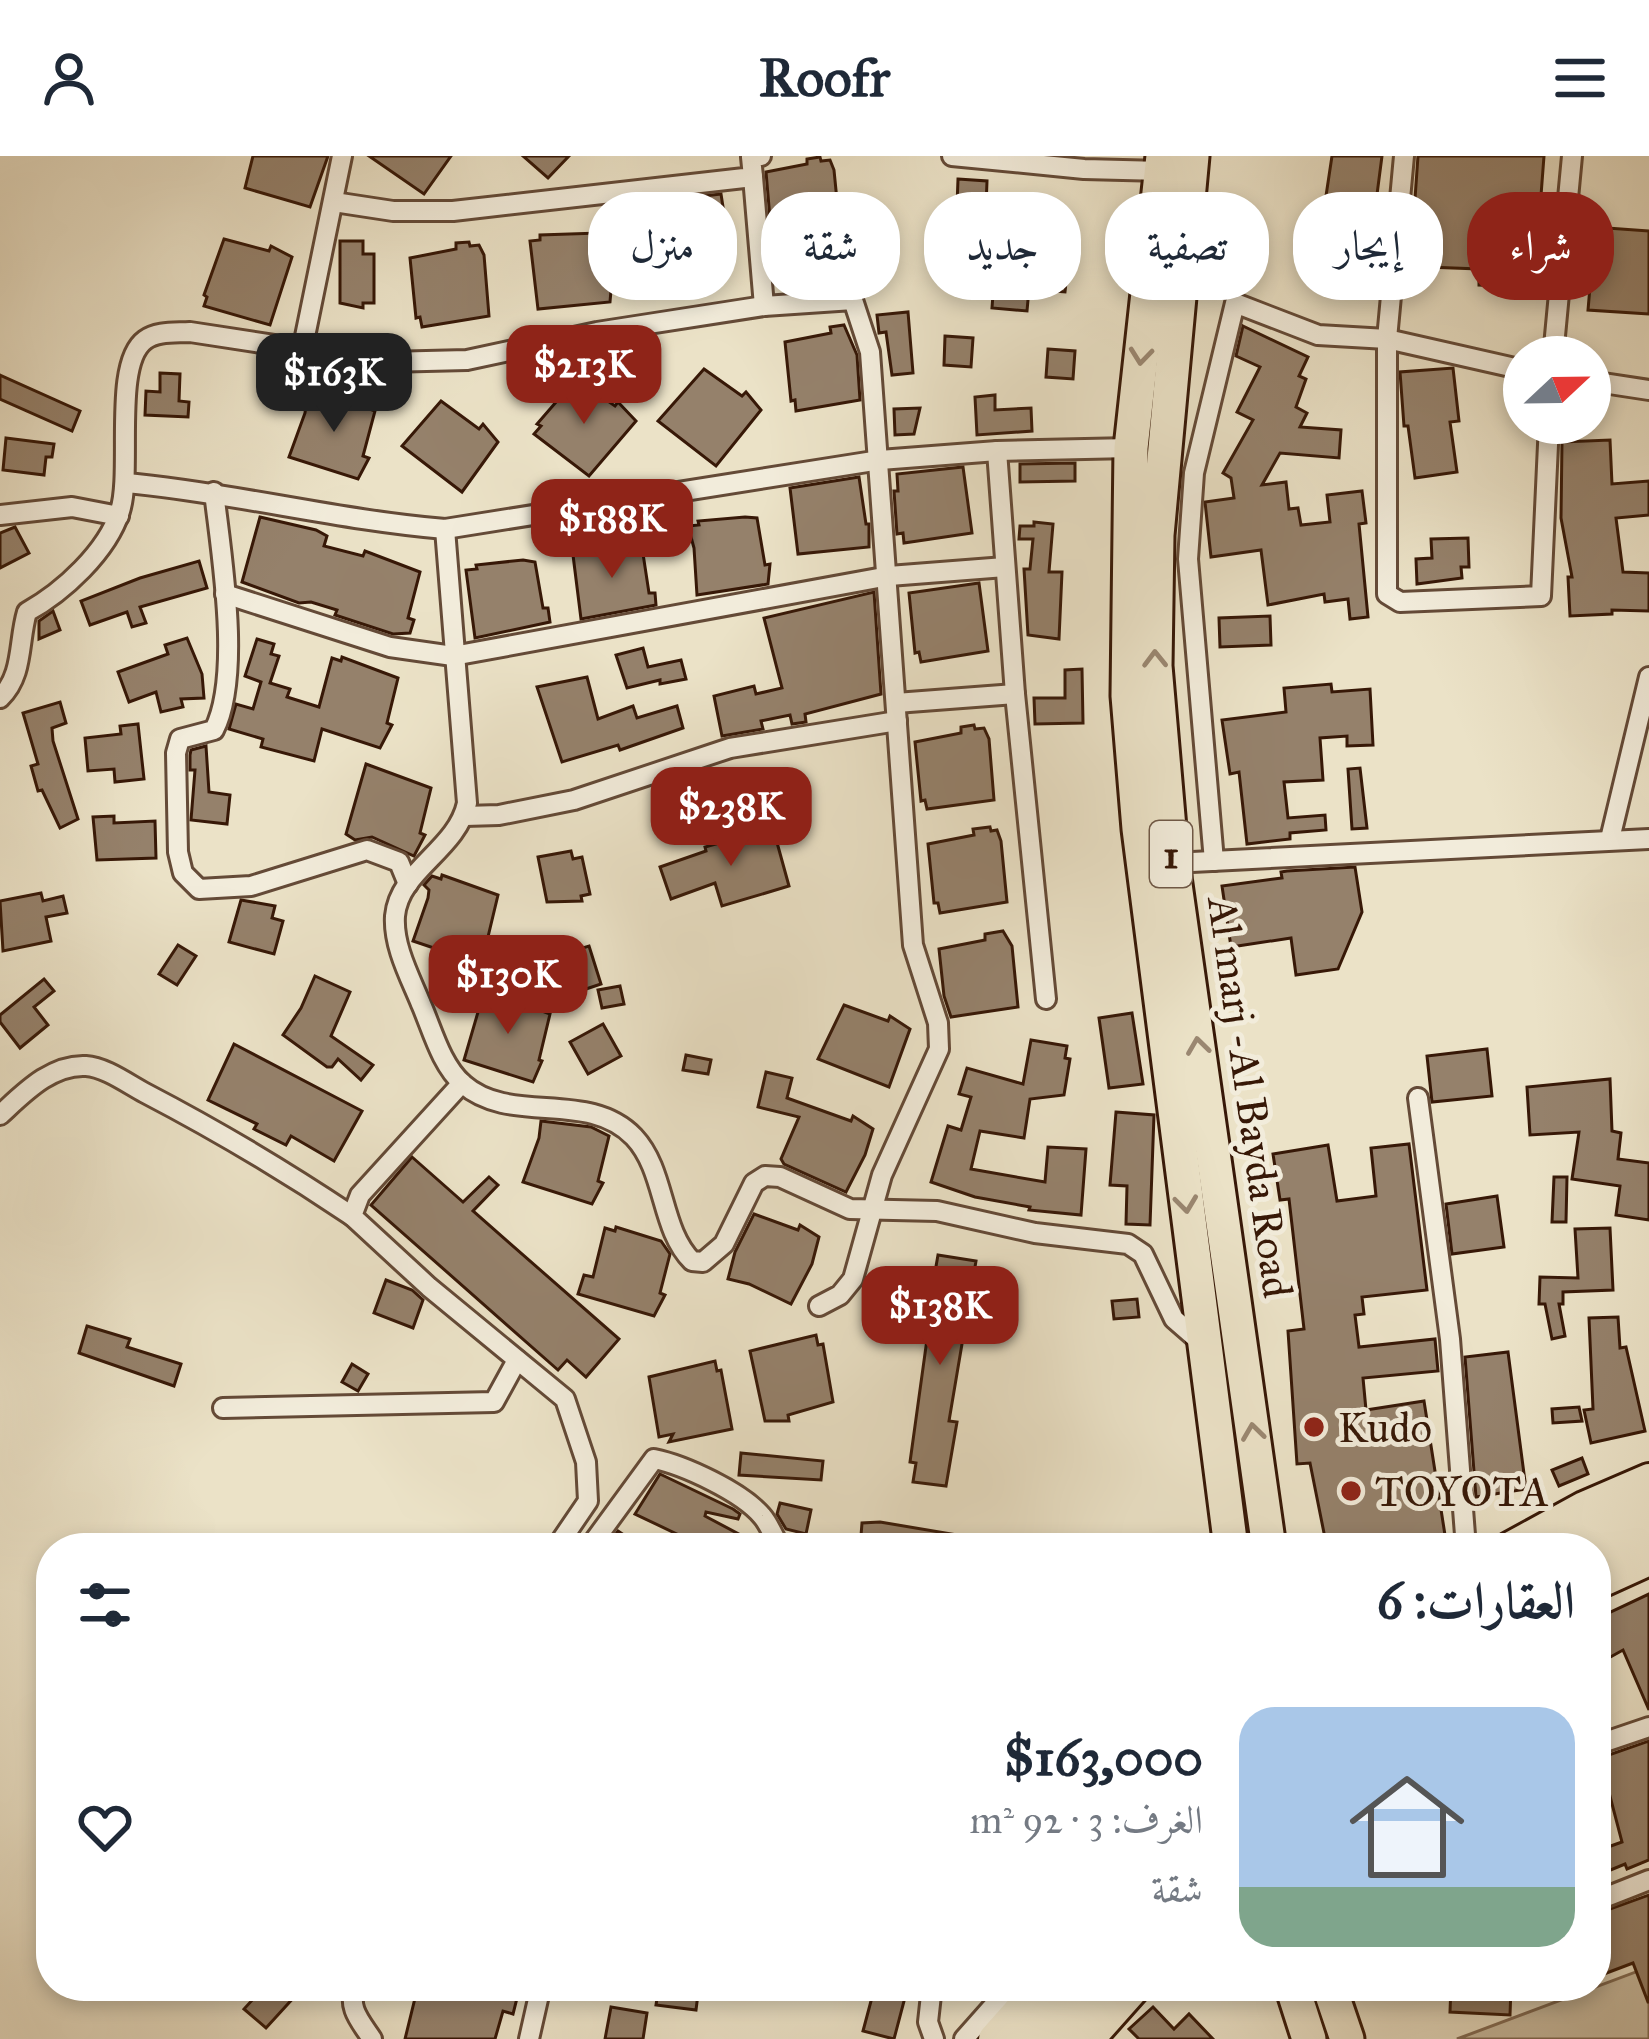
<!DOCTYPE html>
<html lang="ar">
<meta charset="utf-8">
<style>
:root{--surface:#fff;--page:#f6f6f7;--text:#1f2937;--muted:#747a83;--line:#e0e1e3;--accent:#8f2418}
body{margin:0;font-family:"IM FELL Great Primer",Amiri,serif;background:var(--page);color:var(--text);direction:rtl;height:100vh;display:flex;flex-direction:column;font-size:45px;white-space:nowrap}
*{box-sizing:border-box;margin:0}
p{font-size:39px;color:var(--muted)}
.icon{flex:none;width:66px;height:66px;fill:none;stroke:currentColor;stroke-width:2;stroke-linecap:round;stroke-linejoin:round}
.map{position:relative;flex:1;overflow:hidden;direction:ltr}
.side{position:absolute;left:36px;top:1377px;width:1575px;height:468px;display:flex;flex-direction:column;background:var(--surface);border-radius:48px;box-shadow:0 6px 18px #0003;direction:rtl}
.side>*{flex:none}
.guide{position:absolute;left:36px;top:36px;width:1578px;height:108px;direction:rtl;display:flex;gap:24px}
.needle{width:78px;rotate:68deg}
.tools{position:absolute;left:1503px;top:180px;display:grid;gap:24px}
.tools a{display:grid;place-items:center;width:108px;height:108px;border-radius:50%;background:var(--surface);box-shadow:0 6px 18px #0003;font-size:60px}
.price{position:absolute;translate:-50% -102px;padding:0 27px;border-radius:24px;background:var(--accent);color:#fff;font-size:39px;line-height:78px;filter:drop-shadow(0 3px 6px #0008)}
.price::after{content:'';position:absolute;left:50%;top:72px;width:36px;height:27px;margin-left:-18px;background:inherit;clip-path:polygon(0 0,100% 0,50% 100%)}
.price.current{background:#222;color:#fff}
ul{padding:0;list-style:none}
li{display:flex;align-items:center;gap:36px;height:300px;padding:0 36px}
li+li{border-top:3px solid var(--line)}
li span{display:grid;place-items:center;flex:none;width:336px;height:240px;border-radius:36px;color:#555}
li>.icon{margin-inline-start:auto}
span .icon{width:144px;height:144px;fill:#fffc;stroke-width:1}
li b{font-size:51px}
h2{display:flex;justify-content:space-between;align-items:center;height:144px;padding:0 36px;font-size:51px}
.pill{padding:0 42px;border-radius:48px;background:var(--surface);box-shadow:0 6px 18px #0003;font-size:42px;line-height:108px}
.pill.current{background:var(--accent);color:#fff}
header{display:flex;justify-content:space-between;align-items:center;height:156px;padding:0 36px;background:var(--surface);font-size:54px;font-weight:700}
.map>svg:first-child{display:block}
</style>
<header><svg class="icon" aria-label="menu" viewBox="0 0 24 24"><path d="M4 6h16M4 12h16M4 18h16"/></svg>Roofr<svg class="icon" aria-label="person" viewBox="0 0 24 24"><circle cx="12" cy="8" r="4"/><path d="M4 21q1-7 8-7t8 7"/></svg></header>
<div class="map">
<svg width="1649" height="1883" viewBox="0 0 1649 1883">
<rect width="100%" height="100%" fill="#ebe2c7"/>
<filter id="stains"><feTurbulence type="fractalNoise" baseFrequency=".00167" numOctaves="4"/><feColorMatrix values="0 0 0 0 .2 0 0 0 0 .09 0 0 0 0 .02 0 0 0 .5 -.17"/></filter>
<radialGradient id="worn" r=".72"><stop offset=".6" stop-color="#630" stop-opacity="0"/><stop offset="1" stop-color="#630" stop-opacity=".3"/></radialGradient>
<path fill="#ccc0a6" stroke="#826c56" stroke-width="3" d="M1649,1811V1883H1457Z"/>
<g fill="#95816b" stroke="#371807" stroke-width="3">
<path d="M253,0H328L310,51L245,32Z"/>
<path d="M369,0H451L424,38Z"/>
<path d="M523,0H569L548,22Z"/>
<path d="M1332,0H1382L1369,100L1318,93Z"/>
<path d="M1418,0H1544L1538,79L1530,78L1528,131L1479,129V113L1427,111L1429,72L1413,71Z"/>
<path d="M820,1L821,5L830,4L834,14L840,75L794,79L772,86L766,16L807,8V3Z"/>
<path d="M958,23L987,25L986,52L957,50Z"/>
<path d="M721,38L728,83L734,82L732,106L661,113L658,66L652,46Z"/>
<path d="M1579,70L1649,75V158L1588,154L1592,108H1575Z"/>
<path d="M599,77L606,123H612L610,146L538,153L530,85L540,84V79Z"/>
<path d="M224,83L269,95L271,90L292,101L270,169L204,150L207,141L204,139Z"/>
<path d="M340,85H363V98H374V147H363V152L340,147Z"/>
<path d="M469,86L470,90L479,89L484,99L489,160L422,171L420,161L416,162L410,102L456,93V87Z"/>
<path d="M976,86L1029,96L1028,106L1068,109L1065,136L1029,133L1027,155L992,152L995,112L974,110Z"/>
<path d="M908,156L913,217L892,219L886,176L879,177L877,159Z"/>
<path d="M844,169L857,199L860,244L796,255L795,244L791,245L785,186L831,177L830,171Z"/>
<path d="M1243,170L1308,201L1299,220L1306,223L1296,251L1307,257L1300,271L1341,274L1339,302L1280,297L1262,329L1286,326L1289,353L1298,352L1301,369L1330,366L1327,339L1362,335L1366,367L1359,368L1368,461L1350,463L1348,443L1325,446L1324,438L1268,449L1261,394L1211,401L1205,346L1234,342L1231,322L1223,317L1253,264L1237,256L1260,211L1236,200Z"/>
<path d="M945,180L973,182L971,211L944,209Z"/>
<path d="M1048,193L1075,195L1073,223L1046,221Z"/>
<path d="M1453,212L1459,265L1450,266L1457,316L1415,322L1408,270H1404L1400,216Z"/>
<path d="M704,213L742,240L746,236L761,254L716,310L658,265Z"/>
<path d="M160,217L180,218L179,245L189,246L188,261L145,259L146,235L160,236Z"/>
<path d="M0,219L80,255L72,275L0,243Z"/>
<path d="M576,223L615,250L618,246L636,265L589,320L534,278L541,270L537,268Z"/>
<path d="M319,234L375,255L363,300L369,302L358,323L289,301L305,257L308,235L318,238Z"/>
<path d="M995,239V254L1031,252L1032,275L977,279L975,241Z"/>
<path d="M441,245L479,273L483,268L498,286L462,336L402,290Z"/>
<path d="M920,252L914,278L895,279L894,253Z"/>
<path d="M6,282L54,288L52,301H46L44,319L3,314Z"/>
<path d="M1610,284L1612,328L1649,325V359L1616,362L1623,416L1649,417V455L1612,454V458L1570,460L1568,421H1572L1561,362L1562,286Z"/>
<path d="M1075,307V325L1020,326V308Z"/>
<path d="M963,311L972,377L904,387L903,377L897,378L894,335H898L897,318Z"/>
<path d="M859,321L866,368H869V391L798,398L790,332Z"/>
<path d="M260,361L316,374L327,380L324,390L363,400L365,395L420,416L408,462L414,464L410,477L393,478L335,459L337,454L311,446L299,447L242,426Z"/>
<path d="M745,361L757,362L765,409L770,408L768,428L697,439L694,392L688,370L699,369L698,365Z"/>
<path d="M1034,366L1053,368L1049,416H1062L1059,483L1028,479L1024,413H1030L1033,383H1019L1020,370H1034Z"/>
<path d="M15,371L29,397L0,412V377Z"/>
<path d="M1468,382L1469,411H1461L1462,422L1417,428L1416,403L1432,402L1431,383Z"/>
<path d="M630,389L642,391L649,437H655L656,449L581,463L573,399L583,398V393Z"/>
<path d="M523,404L535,406L543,452H548L550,466L475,482L466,414L477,413L476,409Z"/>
<path d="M199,405L207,432L140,451L146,467L132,471L127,456L90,469L81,445L140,422Z"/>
<path d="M979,427L988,495L921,506L919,496L915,497L909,437Z"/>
<path d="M874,436L881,538L805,558L806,566L792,568L790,559L761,565L763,573L722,580L714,540L754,530L756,538L782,532L764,462Z"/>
<path d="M53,455L60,474L39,483V465Z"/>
<path d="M1270,460L1271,489L1220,491L1219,462Z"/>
<path d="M187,482L202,518L204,542L181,543L183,551L161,556L156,536L129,546L118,516L168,498L165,489Z"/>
<path d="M257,483L274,488L271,498L279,500L270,527L290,533L287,541L319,551L332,502L341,505L342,501L398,522L387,567L392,569L380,592L322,573L314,605L261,591L263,583L229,573L236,548L253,553L261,526L245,520Z"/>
<path d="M643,492L648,511L681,504L686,523L660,528V524L627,532L616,499Z"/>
<path d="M1082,513L1083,567L1035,568L1034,542H1065V514Z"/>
<path d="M587,521L598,563L633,550L637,562L677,550L683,572L620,594L618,589L562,606L537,531Z"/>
<path d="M1331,528L1332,536L1370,533L1373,589L1347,590V580L1320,582L1323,624L1284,626L1288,662L1325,659L1326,674L1290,677V683L1247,688L1239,616L1230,618L1222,564L1286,556L1284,532Z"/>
<path d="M60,546L66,567L52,572L53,585L78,663L60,672L42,634L38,635L31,610L38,608L23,557Z"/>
<path d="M138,568L144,623L115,626L114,613L88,615L85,582L121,578L120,570Z"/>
<path d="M974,569L975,573L984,572L989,583L994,644L927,653L925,644L921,645L915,586L961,577V571Z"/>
<path d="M206,590L209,636L230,639L227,668L191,664L195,614H190V599L191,594Z"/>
<path d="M366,608L431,632L420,677L425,679L414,700L372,681L355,684L346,678Z"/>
<path d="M1360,612L1367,672L1352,673L1348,613Z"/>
<path d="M114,660V667L155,665L156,702L97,704L93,661Z"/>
<path d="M990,671L991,675L997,674L1001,685L1007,746L940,757L938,747H934L928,688L974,679L973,673Z"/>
<path d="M773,672L789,730L722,750L715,727L671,743L660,711L706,695L705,691Z"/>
<path d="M571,695L573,703L582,701L590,738L581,740L582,745L547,746L538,701Z"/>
<path d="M1355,711L1362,756L1338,813L1296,819L1291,782L1231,791L1222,730L1282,722L1281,716L1287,715Z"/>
<path d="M442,719L498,739L487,785L492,787L481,808L413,785L428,742L429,734L424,729L432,720L441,723Z"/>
<path d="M41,737L43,745L63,740L67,757L46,761L51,785L3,795L0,745Z"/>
<path d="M241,744L275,750L272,762L283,765L274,798L229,786Z"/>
<path d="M1003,775L1012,790L1018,851L951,861L944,840L939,793L985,784V778Z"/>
<path d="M178,789L196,800L177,829L159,818Z"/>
<path d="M589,790L601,828L568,839L556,800Z"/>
<path d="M315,820L350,836L331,880L373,909L361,924L338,903L332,911H327L283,879L301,852Z"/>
<path d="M44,823L54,835L34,851L48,869L20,892L0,866V859Z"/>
<path d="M620,830L624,848L602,852L598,834Z"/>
<path d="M495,837L550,858L539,904L542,905L533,926L464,904L483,839L493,842Z"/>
<path d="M844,849L888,865L890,860L910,873L889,931L818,903Z"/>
<path d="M1132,857L1143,928L1109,932L1099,862Z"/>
<path d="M603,868L621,900L588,918L570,886Z"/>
<path d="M1031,884L1067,890L1065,902L1070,903L1064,939L1030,943L1024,982L980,975L971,1013L1045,1026L1048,991L1086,993L1081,1059L1029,1054L1030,1051L975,1041L931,1026L948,970L961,974L971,941L959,938L967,912L1023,928Z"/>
<path d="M234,888L362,955L334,1005L291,980L286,989L254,973L257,968L208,944Z"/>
<path d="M1487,893L1492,940L1432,946L1427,900Z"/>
<path d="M686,899L711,904L708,918L683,914Z"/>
<path d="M766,916L792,922L787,942L851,965L853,960L873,973L865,999L846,1036L784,1008L781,1003L799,961L758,951Z"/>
<path d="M1610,923L1612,975L1621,977L1618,1003L1649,1007V1064L1616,1059L1620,1030L1572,1023L1579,976L1530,979L1527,931Z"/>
<path d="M1116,956L1154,959L1150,1069L1126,1068L1127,1030L1110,1029Z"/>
<path d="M541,965L591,971L609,980L598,1025L603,1027L592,1048L523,1026L539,982Z"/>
<path d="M1409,988L1427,1134L1362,1141L1364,1158L1355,1159L1359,1191L1435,1183L1438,1215L1363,1222L1366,1254L1424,1245L1445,1379L1390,1388V1392H1327L1310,1307L1297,1308L1288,1175L1304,1173L1289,1043L1280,1044L1273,998L1328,989L1337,1045L1376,1040L1371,992Z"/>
<path d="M412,1001L463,1046L489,1021L498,1029L473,1055L619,1183L586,1221L567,1204L558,1214L371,1049Z"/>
<path d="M1554,1021H1567L1566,1066H1552Z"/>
<path d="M1497,1040L1504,1091L1452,1098L1446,1048Z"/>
<path d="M754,1058L798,1074L800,1069L819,1081L812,1108L791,1148L749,1128L728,1123L735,1096Z"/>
<path d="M616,1071L661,1085L670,1098L660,1137L665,1139L654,1160L578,1138L584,1119L593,1121L605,1072L615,1075Z"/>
<path d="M1610,1072L1613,1134L1563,1136V1148H1559L1565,1180L1552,1183L1545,1148H1539L1540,1121L1578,1122L1575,1073Z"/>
<path d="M938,1099L976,1105L949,1265L957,1266L946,1330L913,1326L916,1307L910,1306L928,1176L902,1172L904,1158L927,1162Z"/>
<path d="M386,1124L412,1134L423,1144L413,1172L374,1157Z"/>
<path d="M1137,1143L1139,1161L1114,1163L1112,1145Z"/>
<path d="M1618,1161L1620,1192L1626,1191L1645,1275L1591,1287L1584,1254L1593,1253L1589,1162Z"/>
<path d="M87,1170L130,1183L127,1191L181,1208L174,1230L79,1197Z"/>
<path d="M816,1179L818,1189L823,1188L833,1246L788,1259L789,1265H765L750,1195Z"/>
<path d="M1508,1196L1526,1333L1476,1341L1465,1201Z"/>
<path d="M715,1205L717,1215L721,1214L732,1273L669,1286L673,1278L659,1281L649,1221Z"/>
<path d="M352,1208L368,1218L358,1235L342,1226Z"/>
<path d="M1579,1251L1582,1265L1553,1267L1552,1253Z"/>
<path d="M741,1297L823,1305L821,1324L739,1319Z"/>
<path d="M1582,1302L1588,1318L1559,1330L1552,1314Z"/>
<path d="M660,1318L733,1353L740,1358L738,1363L706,1356L705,1360L765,1392H706L635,1358Z"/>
<path d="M780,1347L811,1354L806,1378L786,1373L777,1358Z"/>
<path d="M880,1366L987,1384V1392H860L862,1367Z"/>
<path d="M618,1375L643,1392H606Z"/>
<path d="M1649,1438V1554L1623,1494L1596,1509V1463Z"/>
<path d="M1649,1585V1704L1627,1713L1625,1708L1596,1720V1662L1608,1691L1622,1686L1600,1602Z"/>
<path d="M1649,1739V1846H1648L1633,1807L1596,1821V1758Z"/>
<path d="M265,1830H286L296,1839L266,1872L244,1853Z"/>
<path d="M418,1830H502L519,1834L513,1858L503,1855L495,1883H405Z"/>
<path d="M659,1830H699L696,1854L656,1849Z"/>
<path d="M875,1830H908L894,1883L863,1875Z"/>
<path d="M1451,1830L1511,1832L1510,1859L1450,1856Z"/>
<path d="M611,1851L647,1857L643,1883H605Z"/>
<path d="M1153,1851L1174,1873L1189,1858L1213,1883H1139L1129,1873Z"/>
</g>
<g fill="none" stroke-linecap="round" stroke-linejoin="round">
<defs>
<g id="minor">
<path d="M952,0L1084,13L1162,15"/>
<path d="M1404,0L1387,183V438L1400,446L1541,440L1549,267"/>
<path d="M753,21L764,150"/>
<path d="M334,46L393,55H453L753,21L751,1L761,0"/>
<path d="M302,195L342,0"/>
<path d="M1553,201L1572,0"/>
<path d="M1590,225L1649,234"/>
<path d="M997,295L1015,538L1046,843"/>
<path d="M127,327C234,337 338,364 445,373L880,304L997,295L1131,292"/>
<path d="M214,336C221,397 242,519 214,574L180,583L176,597L178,696L183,717L199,733L251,730L367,694L399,706L408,728"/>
<path d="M0,359L72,351L119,360"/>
<path d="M445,373L467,647C457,694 399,714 395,760C393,790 410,821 421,848C432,873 441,909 463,928C511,970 588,933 634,981C666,1015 660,1073 692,1105L703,1106L724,1088L754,1027L765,1020L780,1021L850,1053L937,1055L1035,1077L1128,1088L1143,1098L1174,1163L1205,1190"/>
<path d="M225,438L390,491L453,500L889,420L1005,411"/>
<path d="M0,542C24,519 18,486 27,456C63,436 107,396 120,355C133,315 112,208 145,184C157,175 175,177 190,176L386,206L467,204L597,176L764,150L853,144L870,196L913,789L938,867L939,893L882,1019L853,1123L840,1139L819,1150"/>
<path d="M896,547L1015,538"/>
<path d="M465,660L499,659L574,644L730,592L897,565"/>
<path d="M1610,683L1649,521"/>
<path d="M1214,705L1188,403L1194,317L1235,147L1318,179L1387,183L1524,214"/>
<path d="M1172,707L1649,683"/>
<path d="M462,927L360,1039L352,1060L429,1131L565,1243L586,1306L588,1345L556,1392"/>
<path d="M1418,942L1450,1183L1466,1392"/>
<path d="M0,959C23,938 51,908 86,910C105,911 128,928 145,937C216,974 285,1015 352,1060"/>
<path d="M223,1252L494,1246L517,1204"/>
<path d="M589,1392L654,1303C684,1309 742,1336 762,1360C770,1369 773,1381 781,1392"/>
<path d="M1596,1589L1649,1571"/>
<path d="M1596,1745L1649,1724"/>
<path d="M356,1830C346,1851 361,1866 372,1883"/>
<path d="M932,1830L928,1866L934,1883"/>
<path d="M529,1883L541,1830"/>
<path d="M964,1883L1011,1830"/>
</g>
<g id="primary">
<path d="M1509,1392L1584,1351L1649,1323"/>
<path d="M1560,1392L1649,1351"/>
<path d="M1596,1400L1649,1377"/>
<path d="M1596,1428L1649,1404"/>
<path d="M994,1883L1041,1830"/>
<path d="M1026,1883L1074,1830"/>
<path d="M1059,1883L1107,1830"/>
<path d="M1089,1883L1136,1830"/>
</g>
<g id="trunk">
<path d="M1163,0L1131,292L1128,540L1139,673L1231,1392"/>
<path d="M1192,0L1157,379L1155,510L1172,707L1269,1392"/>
<path d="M1292,1830L1309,1883"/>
<path d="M1329,1830L1347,1883"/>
</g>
</defs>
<use href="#minor" stroke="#644a37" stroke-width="24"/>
<use href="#primary" stroke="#371807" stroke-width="36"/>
<use href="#trunk" stroke="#371807" stroke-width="39"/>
<use href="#minor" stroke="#f2ecdb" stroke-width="18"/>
<use href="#primary" stroke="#ebe2c7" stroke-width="30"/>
<use href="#trunk" stroke="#ebe2c7" stroke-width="33"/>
</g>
<defs><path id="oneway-chevron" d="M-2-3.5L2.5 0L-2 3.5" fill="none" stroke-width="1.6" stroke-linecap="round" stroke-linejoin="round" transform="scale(3)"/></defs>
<g stroke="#9a8771">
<use href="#oneway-chevron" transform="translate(1141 200) rotate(96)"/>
<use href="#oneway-chevron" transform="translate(1155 503) rotate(-91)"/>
<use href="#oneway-chevron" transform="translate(1198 890) rotate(-98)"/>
<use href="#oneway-chevron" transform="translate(1186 1048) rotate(83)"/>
<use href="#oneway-chevron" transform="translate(1253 1276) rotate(-98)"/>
</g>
<g fill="#8f2418" stroke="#f2ecdb" stroke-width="4.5">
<circle cx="1314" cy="1271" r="12"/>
<circle cx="1351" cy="1335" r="12"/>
</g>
<g text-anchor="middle" stroke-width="10" stroke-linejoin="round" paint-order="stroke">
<rect fill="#f2ecdb" stroke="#6f5847" stroke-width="3" x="1150" y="665" width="42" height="66" rx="9"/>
<g font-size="39" font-weight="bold" fill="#371807">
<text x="1171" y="712">1</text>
</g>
<g font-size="42" fill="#371807" stroke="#f2ecdb">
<text transform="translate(1251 941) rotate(82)" y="15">Al marj -Al Bayda Road</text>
</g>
<g font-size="42" fill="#371807" stroke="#f2ecdb" text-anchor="start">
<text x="1338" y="1286">Kudo</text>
<text x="1375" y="1350">TOYOTA</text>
</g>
</g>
<rect width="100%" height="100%" filter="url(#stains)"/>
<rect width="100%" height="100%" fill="url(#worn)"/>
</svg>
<div class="tools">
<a><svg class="needle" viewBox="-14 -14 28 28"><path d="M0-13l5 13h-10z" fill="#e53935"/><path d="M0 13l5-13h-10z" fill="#747a83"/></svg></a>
</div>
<b class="price" style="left:584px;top:271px">$213K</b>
<b class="price current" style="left:334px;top:279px">$163K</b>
<b class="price" style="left:612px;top:425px">$188K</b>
<b class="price" style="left:731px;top:713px">$238K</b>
<b class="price" style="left:508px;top:881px">$130K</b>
<b class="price" style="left:940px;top:1212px">$138K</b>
<div class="guide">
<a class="pill current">شراء</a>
<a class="pill">إيجار</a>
<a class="pill">تصفية</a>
<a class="pill">جديد</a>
<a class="pill">شقة</a>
<a class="pill">منزل</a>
</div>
<section class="side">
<h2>العقارات: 6<svg class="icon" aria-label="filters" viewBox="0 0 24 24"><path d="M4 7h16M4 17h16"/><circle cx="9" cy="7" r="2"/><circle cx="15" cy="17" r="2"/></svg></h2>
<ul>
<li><span style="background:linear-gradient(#a9c7e8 75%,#7fa58c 0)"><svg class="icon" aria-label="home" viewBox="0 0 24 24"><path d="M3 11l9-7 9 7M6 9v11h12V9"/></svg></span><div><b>$163,000</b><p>الغرف: 3 · 92 m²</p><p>شقة</p></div><svg class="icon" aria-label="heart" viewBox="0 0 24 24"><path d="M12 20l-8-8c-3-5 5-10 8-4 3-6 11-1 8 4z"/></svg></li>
</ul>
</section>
</div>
